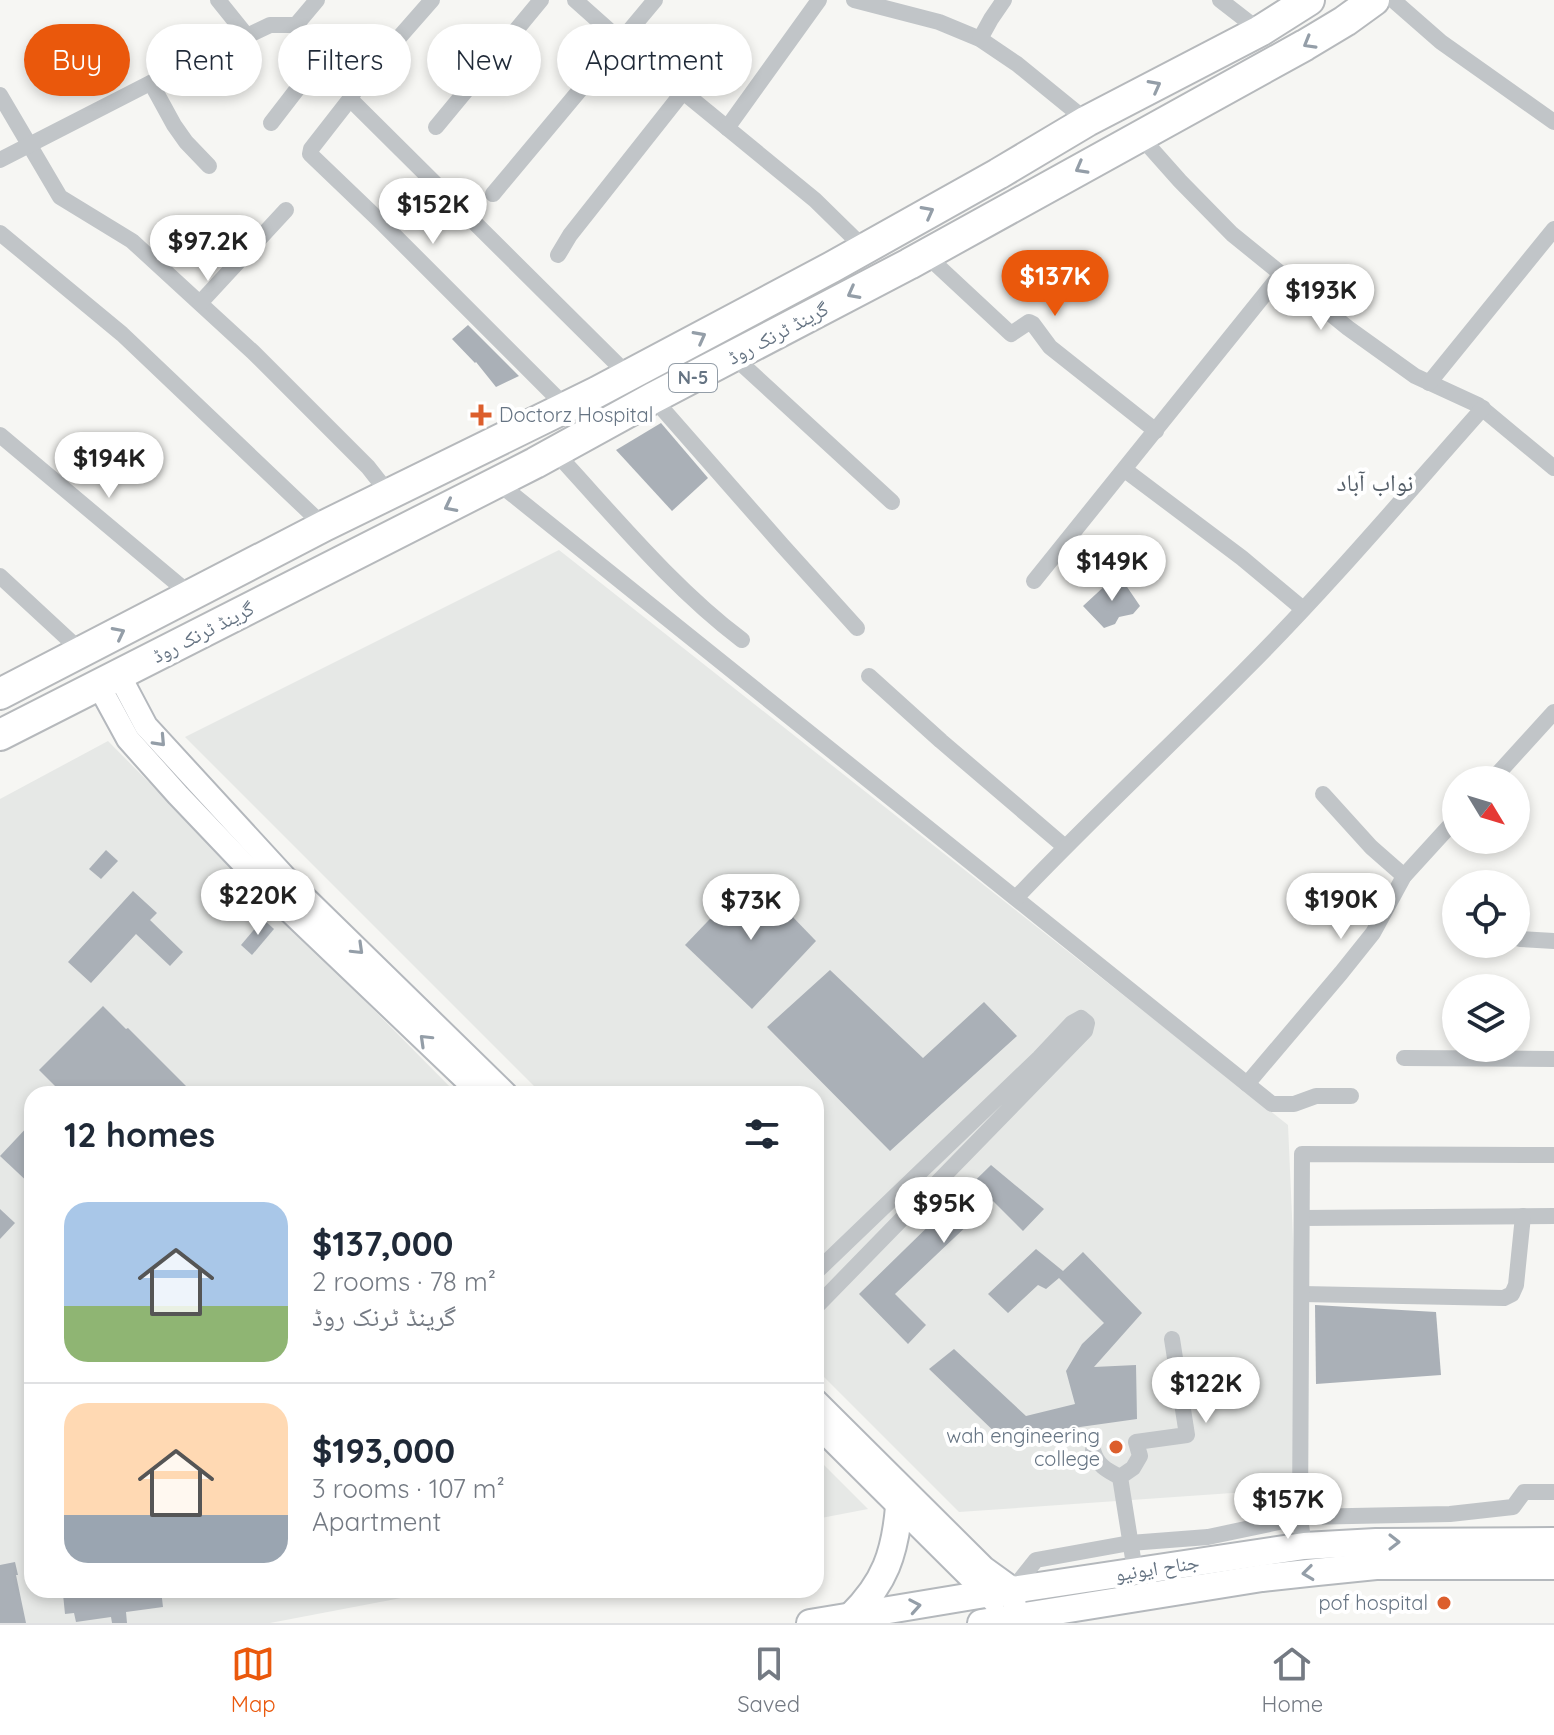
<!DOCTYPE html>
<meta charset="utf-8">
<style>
:root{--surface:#fff;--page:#f6f6f7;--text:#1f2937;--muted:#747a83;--line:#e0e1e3;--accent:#ea580c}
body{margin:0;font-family:Quicksand,"Noto Naskh Arabic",sans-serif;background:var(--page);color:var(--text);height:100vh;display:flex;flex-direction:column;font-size:30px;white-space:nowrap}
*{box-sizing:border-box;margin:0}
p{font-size:26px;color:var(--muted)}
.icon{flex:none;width:44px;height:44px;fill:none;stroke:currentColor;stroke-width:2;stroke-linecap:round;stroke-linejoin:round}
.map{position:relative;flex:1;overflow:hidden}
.details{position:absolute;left:24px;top:1086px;width:800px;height:512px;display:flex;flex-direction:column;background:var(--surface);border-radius:24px;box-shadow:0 4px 12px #0003}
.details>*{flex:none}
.guide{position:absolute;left:24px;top:24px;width:800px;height:72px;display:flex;gap:16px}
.needle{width:52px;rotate:128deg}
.buttons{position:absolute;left:1442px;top:766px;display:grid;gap:16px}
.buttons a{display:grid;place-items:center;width:88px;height:88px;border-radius:50%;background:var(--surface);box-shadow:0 4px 12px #0003;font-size:40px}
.price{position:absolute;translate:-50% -68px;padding:0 18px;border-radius:28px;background:#fff;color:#222;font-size:26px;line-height:52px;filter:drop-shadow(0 2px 4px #0008)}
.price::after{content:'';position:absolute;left:50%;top:48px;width:24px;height:18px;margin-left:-12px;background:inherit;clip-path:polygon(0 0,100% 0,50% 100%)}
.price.on{background:var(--accent);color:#fff}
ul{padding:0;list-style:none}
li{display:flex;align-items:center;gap:24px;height:200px;padding:0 40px}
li+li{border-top:2px solid var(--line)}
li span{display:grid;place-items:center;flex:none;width:224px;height:160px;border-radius:24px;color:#555}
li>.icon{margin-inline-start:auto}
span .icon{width:96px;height:96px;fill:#fffc;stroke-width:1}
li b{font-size:34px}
h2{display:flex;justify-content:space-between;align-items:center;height:96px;padding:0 40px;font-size:34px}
.tag{padding:0 28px;border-radius:36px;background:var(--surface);box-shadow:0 4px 12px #0003;font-size:28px;line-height:72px}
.tag.on{background:var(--accent);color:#fff}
.dock{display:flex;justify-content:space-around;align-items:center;height:112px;border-top:2px solid var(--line);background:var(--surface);font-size:22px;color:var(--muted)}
.dock a{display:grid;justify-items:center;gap:4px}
.dock .on{color:var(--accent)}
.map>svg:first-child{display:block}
</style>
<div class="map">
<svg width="1554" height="1623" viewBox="0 0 1554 1623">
<rect width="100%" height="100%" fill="#f6f6f3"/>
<g fill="#e6e8e6">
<path d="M559,550L1288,1125L1304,1488L959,1512L816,1369V1094H542L185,737Z"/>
<path d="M108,741L457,1094H32V1590H443L270,1623H0V799Z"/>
<path d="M816,1457L868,1509L816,1519Z"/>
</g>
<g fill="#aab0b7">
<path d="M468,325L519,376L496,387L476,362L475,363L452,339Z"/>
<path d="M661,423L708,478L672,511L616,450Z"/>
<path d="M1121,578L1140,606L1133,614L1119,617L1115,624L1104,628L1083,606L1109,582Z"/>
<path d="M106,850L118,861L101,879L89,869Z"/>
<path d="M752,875L816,941L752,1009L685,945Z"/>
<path d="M133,891L157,913L150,920L183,952L170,966L136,934L91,983L68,962Z"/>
<path d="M263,919L274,929L252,955L241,945Z"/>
<path d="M830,970L923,1058L984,1002L1017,1036L890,1151L767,1027Z"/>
<path d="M103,1006L126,1029L128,1028L194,1094H66L60,1087L58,1089L39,1070Z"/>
<path d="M32,1122V1186L0,1156Z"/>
<path d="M991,1165L1044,1209L1023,1231L993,1201L895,1294L926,1325L908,1344L859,1294Z"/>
<path d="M0,1209L15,1223L0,1239Z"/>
<path d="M1036,1249L1063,1271L1083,1252L1142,1313L1094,1367L1136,1365L1137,1419L1001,1438L929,1369L954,1349L1026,1416L1075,1404L1066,1371L1082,1344L1104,1323L1059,1278L1046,1289L1038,1285L1008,1313L988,1294Z"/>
<path d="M1315,1305L1436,1312L1441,1375L1316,1384Z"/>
<path d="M15,1562L18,1575H16L26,1623H0V1565Z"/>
<path d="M92,1590H161L163,1607L126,1612L127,1623H112L111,1617L76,1622L74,1613L65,1614L63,1594Z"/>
</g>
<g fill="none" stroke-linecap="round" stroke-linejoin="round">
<defs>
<g id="secondary">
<path d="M119,675L146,726L292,885L506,1094"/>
<path d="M98,684L128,739L178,795L280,902L481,1094"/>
<path d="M816,1401L984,1568L1013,1589L1016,1617"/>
<path d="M816,1424L994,1601"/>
</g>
<g id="primary">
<path d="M851,1616C885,1583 895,1553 899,1507"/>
<path d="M810,1623L985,1594L1304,1546L1376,1542L1554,1541"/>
<path d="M981,1623L1262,1578L1317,1572L1376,1566H1554"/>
</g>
<g id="highway">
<path d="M0,694L324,526L597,392L832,267L998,174L1087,121L1260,31L1309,0"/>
<path d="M0,735L535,463L653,398L909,264L1305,45L1345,21L1374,0"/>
</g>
</defs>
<use href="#secondary" stroke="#b4b8bd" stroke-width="26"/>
<use href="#primary" stroke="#b4b8bc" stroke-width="30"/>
<use href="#highway" stroke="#b6b9bc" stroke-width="34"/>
<g stroke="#c1c5c8" stroke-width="16">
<path d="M218,0L247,36"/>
<path d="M575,0L621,41L815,200L864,248"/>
<path d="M854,0L939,22L980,39L1017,64L1087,121"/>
<path d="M1220,0L1260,31"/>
<path d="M1393,0L1441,42L1554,122"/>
<path d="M296,25L325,53L360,82L432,0"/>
<path d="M980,39L991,19L1004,0"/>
<path d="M360,82L350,99L311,149L310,154L381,222L566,407"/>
<path d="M151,83L174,125L186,142L209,166"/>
<path d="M0,95L60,197L132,241L253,352L368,467L390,495"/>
<path d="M350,99L628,375"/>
<path d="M271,123L325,53"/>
<path d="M436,127L541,0"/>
<path d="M727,128L819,0"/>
<path d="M1140,136L1180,181L1232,234L1348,328L1415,376L1478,405L1554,468"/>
<path d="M0,160L158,79L270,25H296L317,0"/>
<path d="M493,194L655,0"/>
<path d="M0,233L122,334L324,526"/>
<path d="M558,255L570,235L683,92"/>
<path d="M926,255L1011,334L1029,322L1033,324L1050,347L1156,431"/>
<path d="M200,303L286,210"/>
<path d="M733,356L892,502"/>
<path d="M1429,383L1554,229"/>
<path d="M653,398L782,545L857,628"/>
<path d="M0,435L192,596"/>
<path d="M555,452C615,517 672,587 742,640"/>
<path d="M1125,470L1242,558L1303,609"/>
<path d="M497,482L1272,1104H1294L1316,1096H1351"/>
<path d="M0,576L82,652"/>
<path d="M1034,581L1281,274"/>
<path d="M869,676L941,741L1065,847"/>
<path d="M1492,780L1554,712"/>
<path d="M1323,794L1371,847L1404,876"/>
<path d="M1016,898C1090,820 1169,747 1245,670C1328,587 1404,497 1483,408"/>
<path d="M1520,939L1554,941"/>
<path d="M1404,1058L1554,1059"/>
<path d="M1247,1084L1341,973L1373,933L1404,876L1456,819"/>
<path d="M1303,1218L1554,1216"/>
<path d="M816,1272L1039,1058L1072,1023L1081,1018L1087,1023L1085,1031L816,1307"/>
<path d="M1302,1294L1504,1298L1512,1294L1516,1285L1523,1216"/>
<path d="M1093,1450C1097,1465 1106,1470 1120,1477"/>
<path d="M1304,1546L1300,1518L1302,1154L1554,1155"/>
<path d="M1135,1571L1120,1477L1133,1468L1140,1456L1136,1442L1187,1435L1172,1339"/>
<path d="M1013,1589L1036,1560L1130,1543L1208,1537L1303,1517L1450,1514L1513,1507L1524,1492H1554"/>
</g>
<use href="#secondary" stroke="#fff" stroke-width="22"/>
<use href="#primary" stroke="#fff" stroke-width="26"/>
<use href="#highway" stroke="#fff" stroke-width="30"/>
</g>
<defs><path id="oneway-chevron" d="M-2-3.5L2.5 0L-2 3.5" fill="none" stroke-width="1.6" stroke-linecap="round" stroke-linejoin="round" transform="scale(2)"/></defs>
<g stroke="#949ea8">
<use href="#oneway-chevron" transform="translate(1309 43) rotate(150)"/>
<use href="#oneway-chevron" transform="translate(1155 86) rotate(-28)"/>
<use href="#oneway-chevron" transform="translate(1081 168) rotate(151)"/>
<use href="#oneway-chevron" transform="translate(928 212) rotate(-28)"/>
<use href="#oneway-chevron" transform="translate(853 293) rotate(152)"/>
<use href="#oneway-chevron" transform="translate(700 337) rotate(-28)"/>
<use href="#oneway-chevron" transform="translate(450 506) rotate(153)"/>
<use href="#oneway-chevron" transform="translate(119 633) rotate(-27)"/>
<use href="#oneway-chevron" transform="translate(160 741) rotate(47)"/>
<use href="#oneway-chevron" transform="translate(358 949) rotate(44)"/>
<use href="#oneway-chevron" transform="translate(425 1040) rotate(-136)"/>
<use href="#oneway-chevron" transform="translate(1394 1542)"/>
<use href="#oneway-chevron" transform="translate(1308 1573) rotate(173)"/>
<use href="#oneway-chevron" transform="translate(915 1606) rotate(-10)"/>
</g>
<g fill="#dc5e2c" stroke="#fff" stroke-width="3">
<path d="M477 403h8v8h8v8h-8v8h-8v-8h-8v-8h8z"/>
<circle cx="1116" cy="1447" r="8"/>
<circle cx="1444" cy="1603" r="8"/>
</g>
<g text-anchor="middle" stroke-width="8" stroke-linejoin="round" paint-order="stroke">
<rect fill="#fff" stroke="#949ea8" stroke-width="2" x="669" y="364" width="48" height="28" rx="6"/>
<g font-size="18" font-weight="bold" fill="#667483">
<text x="693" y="384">N-5</text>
</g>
<g font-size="20" fill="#667483" stroke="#fff">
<text transform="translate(778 333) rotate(-28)" y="7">گرینڈ ٹرنک روڈ</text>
<text transform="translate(203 632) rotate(-27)" y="7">گرینڈ ٹرنک روڈ</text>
<text transform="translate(1157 1568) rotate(-9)" y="7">جناح ایونیو</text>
</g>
<g font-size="20" fill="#667483" stroke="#fff" text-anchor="end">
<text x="499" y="422" text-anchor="start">Doctorz Hospital</text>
<text x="1100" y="1443">wah engineering<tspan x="1100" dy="23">college</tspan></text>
<text x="1428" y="1610">pof hospital</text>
</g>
<g font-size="24" fill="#545e68" stroke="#fff">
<text x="1375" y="491">نواب آباد</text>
</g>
</g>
</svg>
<div class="buttons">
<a><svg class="needle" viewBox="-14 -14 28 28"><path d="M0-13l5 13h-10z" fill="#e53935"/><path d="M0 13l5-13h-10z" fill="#747a83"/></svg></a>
<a><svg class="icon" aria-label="locate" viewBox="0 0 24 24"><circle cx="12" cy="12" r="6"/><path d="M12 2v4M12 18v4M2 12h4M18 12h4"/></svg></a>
<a><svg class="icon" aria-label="layers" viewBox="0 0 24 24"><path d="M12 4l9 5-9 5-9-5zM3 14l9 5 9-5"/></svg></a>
</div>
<b class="price" style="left:433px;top:246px">$152K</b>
<b class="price" style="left:208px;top:283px">$97.2K</b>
<b class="price on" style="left:1055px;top:318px">$137K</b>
<b class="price" style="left:1321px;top:332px">$193K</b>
<b class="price" style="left:109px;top:500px">$194K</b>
<b class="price" style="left:1112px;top:603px">$149K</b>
<b class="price" style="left:258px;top:937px">$220K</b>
<b class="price" style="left:1341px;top:941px">$190K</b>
<b class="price" style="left:751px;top:942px">$73K</b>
<b class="price" style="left:944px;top:1245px">$95K</b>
<b class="price" style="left:1206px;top:1425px">$122K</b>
<b class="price" style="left:1288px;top:1541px">$157K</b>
<div class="guide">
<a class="tag on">Buy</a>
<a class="tag">Rent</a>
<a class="tag">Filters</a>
<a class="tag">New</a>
<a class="tag">Apartment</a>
</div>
<section class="details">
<h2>12 homes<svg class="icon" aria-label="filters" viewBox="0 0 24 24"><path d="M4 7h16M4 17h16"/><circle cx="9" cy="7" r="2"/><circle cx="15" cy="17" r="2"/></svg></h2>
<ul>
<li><span style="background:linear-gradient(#a9c7e8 65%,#8fb573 0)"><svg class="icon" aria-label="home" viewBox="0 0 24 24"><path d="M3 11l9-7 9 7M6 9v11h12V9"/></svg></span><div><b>$137,000</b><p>2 rooms · 78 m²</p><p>گرینڈ ٹرنک روڈ</p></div></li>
<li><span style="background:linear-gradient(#ffd9b3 70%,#9aa5b1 0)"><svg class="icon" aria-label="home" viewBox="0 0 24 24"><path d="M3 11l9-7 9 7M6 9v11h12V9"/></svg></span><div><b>$193,000</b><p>3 rooms · 107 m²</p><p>Apartment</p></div></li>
</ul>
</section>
</div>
<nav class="dock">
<a class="on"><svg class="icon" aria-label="map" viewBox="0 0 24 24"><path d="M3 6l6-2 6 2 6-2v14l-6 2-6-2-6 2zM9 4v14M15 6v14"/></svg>Map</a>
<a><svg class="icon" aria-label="saved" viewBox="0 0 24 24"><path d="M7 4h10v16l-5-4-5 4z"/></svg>Saved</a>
<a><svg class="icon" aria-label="home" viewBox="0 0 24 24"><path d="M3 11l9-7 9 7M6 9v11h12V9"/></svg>Home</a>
</nav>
